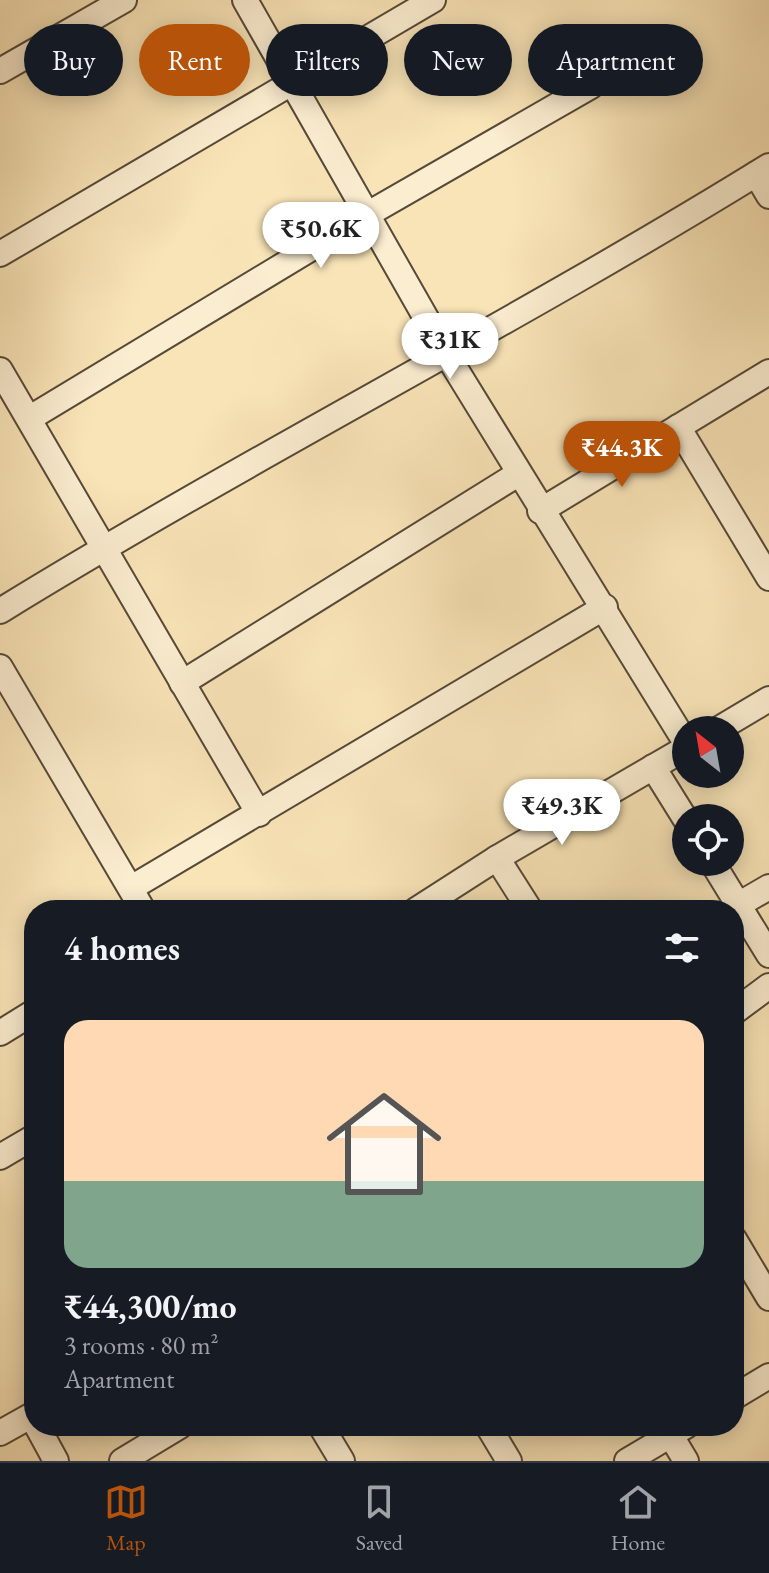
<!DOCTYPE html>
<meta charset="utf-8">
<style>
:root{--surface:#171b24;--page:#20242c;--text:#f1f3f6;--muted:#9ea1a6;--line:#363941;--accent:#b45309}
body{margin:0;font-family:"EB Garamond",serif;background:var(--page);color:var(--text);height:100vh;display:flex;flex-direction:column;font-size:30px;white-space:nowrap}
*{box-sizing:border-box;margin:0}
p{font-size:26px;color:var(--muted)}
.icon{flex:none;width:44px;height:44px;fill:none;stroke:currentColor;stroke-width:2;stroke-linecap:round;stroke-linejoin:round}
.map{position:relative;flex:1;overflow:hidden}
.details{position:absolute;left:24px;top:900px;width:720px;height:536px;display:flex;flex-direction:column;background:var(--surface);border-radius:32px;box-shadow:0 4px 20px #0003}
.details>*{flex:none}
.top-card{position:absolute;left:24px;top:24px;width:722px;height:72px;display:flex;gap:16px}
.needle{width:52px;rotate:329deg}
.buttons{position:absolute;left:672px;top:716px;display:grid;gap:16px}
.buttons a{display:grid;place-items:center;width:72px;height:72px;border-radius:50%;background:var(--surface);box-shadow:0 4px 20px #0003;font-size:40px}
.price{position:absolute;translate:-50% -68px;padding:0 18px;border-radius:28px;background:#fff;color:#222;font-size:26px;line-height:52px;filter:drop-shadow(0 2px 4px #0008)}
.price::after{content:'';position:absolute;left:50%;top:48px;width:24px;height:18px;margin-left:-12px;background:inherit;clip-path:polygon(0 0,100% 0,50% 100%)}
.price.current{background:var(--accent);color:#fff}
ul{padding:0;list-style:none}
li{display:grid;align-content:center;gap:16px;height:424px;padding:0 40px}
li+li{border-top:2px solid var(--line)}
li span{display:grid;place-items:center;height:248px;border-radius:24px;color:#555}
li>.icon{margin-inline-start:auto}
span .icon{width:144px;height:144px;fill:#fffc;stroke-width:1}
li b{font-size:34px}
h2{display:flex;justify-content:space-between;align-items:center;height:96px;padding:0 40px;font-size:34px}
.chip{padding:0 28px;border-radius:36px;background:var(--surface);box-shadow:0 4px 20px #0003;font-size:28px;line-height:72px}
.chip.current{background:var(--accent);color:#fff}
.tab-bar{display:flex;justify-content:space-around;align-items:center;height:112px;border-top:2px solid var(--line);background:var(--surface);font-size:22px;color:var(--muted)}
.tab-bar a{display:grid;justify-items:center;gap:4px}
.tab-bar .current{color:var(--accent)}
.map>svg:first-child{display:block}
</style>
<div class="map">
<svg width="769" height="1461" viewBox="0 0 769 1461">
<rect width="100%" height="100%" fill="#f9e4b7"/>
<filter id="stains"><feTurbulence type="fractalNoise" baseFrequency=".0025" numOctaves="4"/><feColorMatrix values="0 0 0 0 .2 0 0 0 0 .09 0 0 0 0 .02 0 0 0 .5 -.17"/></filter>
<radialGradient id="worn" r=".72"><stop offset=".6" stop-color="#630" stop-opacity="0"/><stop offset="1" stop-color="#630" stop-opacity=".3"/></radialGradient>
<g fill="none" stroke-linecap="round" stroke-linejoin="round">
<defs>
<g id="minor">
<path d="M245,0L447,355L686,743"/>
<path d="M0,71L124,0"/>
<path d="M756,174L769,196"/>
<path d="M0,254L433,0"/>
<path d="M0,370L259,814"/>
<path d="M30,418L368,214L591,86"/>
<path d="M678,427L769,578"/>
<path d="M540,511L769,372"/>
<path d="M0,611C252,456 517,322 769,166"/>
<path d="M0,667L143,910"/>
<path d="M182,683L518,474"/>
<path d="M717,730L769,699"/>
<path d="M653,767L686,820"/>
<path d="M497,858L530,910"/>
<path d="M712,862L769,955"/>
<path d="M131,888L605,607"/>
<path d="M738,905L769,887"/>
<path d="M416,910L497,858L686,748"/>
<path d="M734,1012L769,986"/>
<path d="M0,1033L34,1012"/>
<path d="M0,1157L34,1137"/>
<path d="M734,1239L769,1298"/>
<path d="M734,1397L769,1376"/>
<path d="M37,1426L56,1461"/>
<path d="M321,1426L342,1461"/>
<path d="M488,1426L509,1461"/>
<path d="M665,1426L686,1461"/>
<path d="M0,1433L34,1414"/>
<path d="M122,1461L180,1426"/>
<path d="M627,1461L686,1426"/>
</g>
</defs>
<use href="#minor" stroke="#564937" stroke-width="28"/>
<use href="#minor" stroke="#fbedd0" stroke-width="24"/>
</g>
<rect width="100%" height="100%" filter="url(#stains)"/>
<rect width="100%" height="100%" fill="url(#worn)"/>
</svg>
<div class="buttons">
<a><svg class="needle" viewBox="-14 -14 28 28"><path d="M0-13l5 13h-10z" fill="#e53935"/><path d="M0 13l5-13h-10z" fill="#9ea1a6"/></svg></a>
<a><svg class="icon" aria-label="locate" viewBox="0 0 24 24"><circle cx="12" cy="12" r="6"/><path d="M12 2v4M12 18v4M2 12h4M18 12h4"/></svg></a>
</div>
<b class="price" style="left:321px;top:270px">₹50.6K</b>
<b class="price" style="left:450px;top:381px">₹31K</b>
<b class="price current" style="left:622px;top:489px">₹44.3K</b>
<b class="price" style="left:562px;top:847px">₹49.3K</b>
<div class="top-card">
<a class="chip">Buy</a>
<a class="chip current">Rent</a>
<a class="chip">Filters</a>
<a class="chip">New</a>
<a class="chip">Apartment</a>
</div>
<section class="details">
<h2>4 homes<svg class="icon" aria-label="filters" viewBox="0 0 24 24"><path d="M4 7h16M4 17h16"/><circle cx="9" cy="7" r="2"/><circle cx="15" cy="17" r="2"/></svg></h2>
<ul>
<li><span style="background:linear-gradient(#ffd9b3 65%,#7fa58c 0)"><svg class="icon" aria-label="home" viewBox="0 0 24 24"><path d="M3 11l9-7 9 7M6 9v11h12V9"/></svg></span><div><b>₹44,300/mo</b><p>3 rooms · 80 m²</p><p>Apartment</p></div></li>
</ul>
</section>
</div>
<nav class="tab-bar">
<a class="current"><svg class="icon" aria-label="map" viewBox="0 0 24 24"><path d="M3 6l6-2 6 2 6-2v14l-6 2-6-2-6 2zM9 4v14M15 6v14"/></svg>Map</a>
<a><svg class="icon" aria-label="saved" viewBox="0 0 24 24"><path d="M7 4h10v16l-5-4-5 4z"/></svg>Saved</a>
<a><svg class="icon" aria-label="home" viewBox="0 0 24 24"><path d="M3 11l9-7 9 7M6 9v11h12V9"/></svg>Home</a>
</nav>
